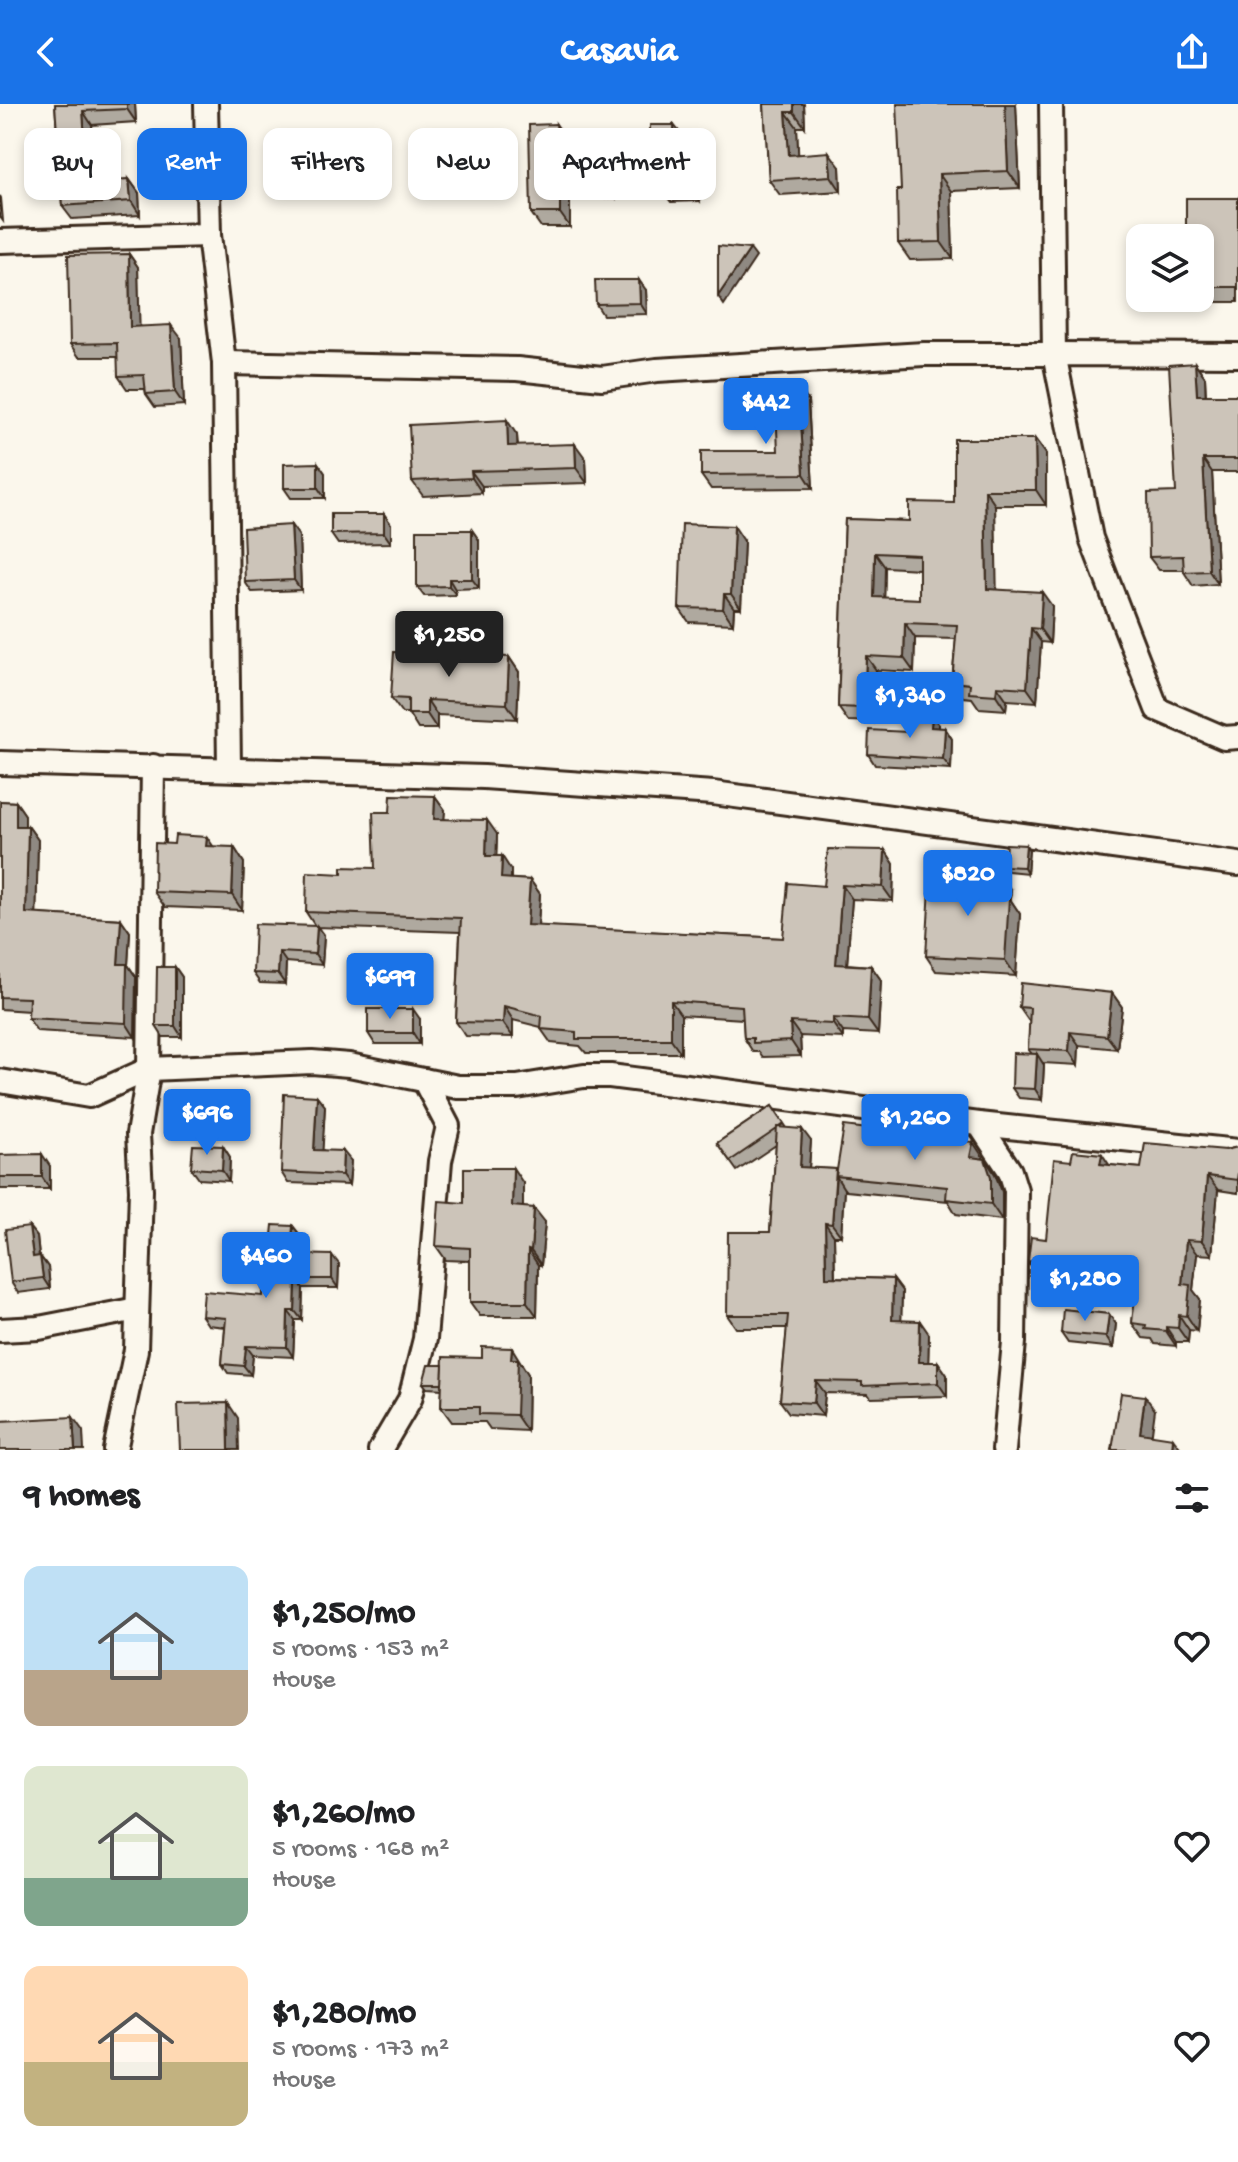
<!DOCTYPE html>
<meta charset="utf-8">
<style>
:root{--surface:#fff;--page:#f2f2f2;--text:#202124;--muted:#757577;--accent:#1a73e8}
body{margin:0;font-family:"Gochi Hand",sans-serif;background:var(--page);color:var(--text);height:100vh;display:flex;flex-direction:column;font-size:30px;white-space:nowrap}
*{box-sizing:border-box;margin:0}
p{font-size:26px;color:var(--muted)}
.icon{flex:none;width:44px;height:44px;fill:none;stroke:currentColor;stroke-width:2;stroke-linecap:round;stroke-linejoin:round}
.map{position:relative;height:1346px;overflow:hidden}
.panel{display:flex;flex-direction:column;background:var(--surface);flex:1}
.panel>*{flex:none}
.top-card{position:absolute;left:24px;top:24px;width:800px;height:72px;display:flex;gap:16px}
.fabs{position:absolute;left:1126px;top:120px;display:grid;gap:16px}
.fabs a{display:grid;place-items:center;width:88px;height:88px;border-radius:16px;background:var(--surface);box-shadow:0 4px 12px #0003;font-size:40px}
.price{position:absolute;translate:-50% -68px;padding:0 18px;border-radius:8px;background:var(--accent);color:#fff;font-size:26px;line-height:52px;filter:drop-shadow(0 2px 4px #0008)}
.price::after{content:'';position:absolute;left:50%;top:48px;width:24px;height:18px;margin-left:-12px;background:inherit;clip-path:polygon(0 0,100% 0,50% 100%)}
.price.on{background:#222;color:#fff}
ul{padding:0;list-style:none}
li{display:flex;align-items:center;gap:24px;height:200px;padding:0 24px}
li span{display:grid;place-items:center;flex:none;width:224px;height:160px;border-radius:16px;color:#555}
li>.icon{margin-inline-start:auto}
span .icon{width:96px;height:96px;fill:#fffc;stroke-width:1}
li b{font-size:34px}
h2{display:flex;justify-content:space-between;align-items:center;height:96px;padding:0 24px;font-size:34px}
.pill{padding:0 28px;border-radius:16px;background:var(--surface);box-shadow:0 4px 12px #0003;font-size:28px;line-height:72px}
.pill.on{background:var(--accent);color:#fff}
header{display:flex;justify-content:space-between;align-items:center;height:104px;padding:0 24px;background:var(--accent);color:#fff;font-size:36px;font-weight:800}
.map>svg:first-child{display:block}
</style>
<header><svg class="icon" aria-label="back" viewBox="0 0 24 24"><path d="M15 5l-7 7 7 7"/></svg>Casavia<svg class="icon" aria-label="share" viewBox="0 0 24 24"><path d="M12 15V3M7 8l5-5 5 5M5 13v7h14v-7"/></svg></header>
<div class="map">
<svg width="1238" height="1346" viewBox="0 0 1238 1346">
<rect width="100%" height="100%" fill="#fbf7ec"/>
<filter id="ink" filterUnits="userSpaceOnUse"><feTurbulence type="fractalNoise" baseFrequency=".0125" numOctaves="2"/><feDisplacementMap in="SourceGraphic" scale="16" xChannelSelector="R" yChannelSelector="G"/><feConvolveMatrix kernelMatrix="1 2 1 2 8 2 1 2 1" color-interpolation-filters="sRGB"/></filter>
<g filter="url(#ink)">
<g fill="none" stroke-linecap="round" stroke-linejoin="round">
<defs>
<g id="minor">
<path d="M206,0L209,131L224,259L229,663"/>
<path d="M0,137L209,131"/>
<path d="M1238,251L1054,250L1091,434L1157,605L1224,634L1238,633"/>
<path d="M224,259L517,265L602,274L657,266L924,250H1054L1051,0"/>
<path d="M0,659L484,673L713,689L1238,760"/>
<path d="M0,977L89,992L149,965L312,958L349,961L458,983H517L584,972H610L979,1020L1238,1047"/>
<path d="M979,1020L1010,1067L1016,1086L1014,1238L1004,1346"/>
<path d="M0,1226L39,1224L137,1205"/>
<path d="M115,1346L136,1246L141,1086L138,1030L149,965L153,662"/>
<path d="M380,1346L410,1295L425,1235L440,1057L448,1022L424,976"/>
</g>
</defs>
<use href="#minor" stroke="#3b2a1e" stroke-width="28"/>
<use href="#minor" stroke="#fbf7ec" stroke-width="22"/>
</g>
<g fill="#afa99f" stroke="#3b2a1e" stroke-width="2" fill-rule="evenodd">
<path d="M55,0H135L136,18L92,21L96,78L129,75L139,89L140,111L72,115L62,102Z"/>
<path d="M764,0H804L805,23H797L798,50L840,63L841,87L780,91L769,76Z"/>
<path d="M1016,0L1020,84L951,87L953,155L910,156L898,139L901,86Z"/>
<path d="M682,31V64H657L650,54Z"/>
<path d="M566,34L568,55L616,67V94L570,95V123H541L531,109Z"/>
<path d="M696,70L699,75L700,97L671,98L667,93Z"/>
<path d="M1238,94V198H1197L1194,194H1200V134Z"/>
<path d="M129,150L138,163L139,222L181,234L184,301L155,303L146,290L145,285H127L118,272V253H79L70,240Z"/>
<path d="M646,186L647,210L603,211L596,200Z"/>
<path d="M1195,259L1205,273L1206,291H1238V368H1212L1218,480L1193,482L1184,468V466H1159L1149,453L1176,388Z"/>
<path d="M808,297L813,384L711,385L701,371L778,347Z"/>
<path d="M517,331L518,342L586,355L587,379L482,382V389L423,392L412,377Z"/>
<path d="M1035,335L1046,350V401H995L996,485L1052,502L1050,539L1041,538L1037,598L1007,596L1006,606L979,604L972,594L963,593L952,578L956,535L915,534L914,568L876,566L874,618L848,617L838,603L845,415L909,417L954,399ZM885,463L919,465V495L884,494Z"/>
<path d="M318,359L325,369V394H291L284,384Z"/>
<path d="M384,410L391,420V439L338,440L331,430Z"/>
<path d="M472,426L479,436V484L455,485L456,491L424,492L417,483Z"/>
<path d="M299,432L301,486L252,488L245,478Z"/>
<path d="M744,437L741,504H734L733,520L689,518L679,504Z"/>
<path d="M509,553L519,568L517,615L437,611V625H418L408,609H402L391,594Z"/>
<path d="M939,621V624H945L952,635L951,665L875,661L868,650L908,628Z"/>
<path d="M435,692L445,706L444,715L497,730L496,752L511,766V775L530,776L540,790L538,822L783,834L824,782L885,746L894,760L893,797L852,795L847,860L871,862L881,876L878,930L843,928V934L800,932L801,952L763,953L759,948H753L744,934L743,915L681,911V949H586L580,942L551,939L541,925V923L513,916V933L466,932L456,918L460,828L317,823L324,832L322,861L286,858L285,880L260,879L253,869L315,822L306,808L342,770L375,764L390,708Z"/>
<path d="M0,697L16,698L25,711V722H28L38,736L36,810L121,815L130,828L128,861L136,873L135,933L37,927L28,914L29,907L0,905Z"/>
<path d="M1026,741L1029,746L1027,769L1008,767L1004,762Z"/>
<path d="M214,743H234L244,759L242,806L165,803L154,788Z"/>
<path d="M1011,786L1010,795L1020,810L1016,872L936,867L926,852Z"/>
<path d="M175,863L182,873V933H163L156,922Z"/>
<path d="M1112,889L1122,903L1117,945L1079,941L1078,961L1043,959L1044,961L1042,996L1019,994L1012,984L1032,950L1028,945L1030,916H1028L1019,903Z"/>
<path d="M420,915V940H375L368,929Z"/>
<path d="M317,992L325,1002L322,1046L351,1057L349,1081L288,1079L281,1068Z"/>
<path d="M772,1002L787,1024L811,1037L809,1064L836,1065L983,1053V1055H985L995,1070L1002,1088V1116L956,1110L948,1097L846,1087L844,1085L841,1132H834L835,1173L893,1175L902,1187L901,1217L929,1230L928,1258H938L947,1271V1292L871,1294L868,1290L825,1289L823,1312L789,1309L780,1297L787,1224H736L727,1211L770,1128L776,1041L737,1067L717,1039Z"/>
<path d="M223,1042L230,1053L229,1077L199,1075L191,1064Z"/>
<path d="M1238,1043V1089L1218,1086L1212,1151L1197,1150L1193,1186L1200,1195L1197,1227L1189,1226L1188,1238H1176V1242L1155,1240L1152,1235L1143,1234L1132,1219L1136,1182L1038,1172L1028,1157L1109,1061L1141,1064Z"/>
<path d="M0,1051L50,1062V1085H0Z"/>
<path d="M523,1079V1103L545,1118L541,1161H538L537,1212H480L470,1198V1157L446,1156L436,1142L464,1099Z"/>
<path d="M293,1122L300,1131L298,1150L339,1160L338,1184H303L302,1216H295L293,1253L253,1251L251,1271L228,1269L222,1260L225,1223L208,1221L202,1212L263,1192Z"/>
<path d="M29,1123L37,1133L39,1152H40L48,1163L50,1185L18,1189L11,1178Z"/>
<path d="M1109,1210L1116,1220L1113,1244L1068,1239L1061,1229Z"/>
<path d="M522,1259V1262L528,1270L527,1327L490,1325L485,1318H452L441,1303L442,1285L427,1284L423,1279L443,1261Z"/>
</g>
<g fill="#8f8982" stroke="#3b2a1e" stroke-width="2">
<path d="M127,0H135L136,18L127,5Z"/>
<path d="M794,0H804L805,23L794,8Z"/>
<path d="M1005,0H1016L1020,84L1008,67Z"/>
<path d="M83,7L92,21L97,92L88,78Z"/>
<path d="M786,8L797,23L799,66L789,51Z"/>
<path d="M556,20L566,34L570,69L560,55Z"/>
<path d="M674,21L682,31V64L675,54Z"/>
<path d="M829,48L840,63L841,87L831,72Z"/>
<path d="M606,53L616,67V94L606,80Z"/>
<path d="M696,70L699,75L700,97L696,92Z"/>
<path d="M939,70L951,87L953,155L941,138Z"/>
<path d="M129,75L139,89L140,111L131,97Z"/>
<path d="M560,81L570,95V123L560,109Z"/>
<path d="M0,92L1,94L3,117L0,113Z"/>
<path d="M750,145L756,153L724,201L718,192Z"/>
<path d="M129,150L138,163L140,236L130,223Z"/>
<path d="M639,176L646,186L647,210L640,199Z"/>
<path d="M171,221L181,234L184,301L175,288Z"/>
<path d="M1195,259L1205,273L1206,304L1197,291Z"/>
<path d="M799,283L808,297L813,384L804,370Z"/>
<path d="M507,316L517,331L518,357L508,342Z"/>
<path d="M1035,335L1046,350V401L1036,386Z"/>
<path d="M575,340L586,355L587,379L576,364Z"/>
<path d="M1203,355L1212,368L1218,480L1209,467Z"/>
<path d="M318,359L325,369V394L318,384Z"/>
<path d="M471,367L482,382V389L472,374Z"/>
<path d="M985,386L995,401L997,499L987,485Z"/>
<path d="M384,410L391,420V439L384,429Z"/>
<path d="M291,421L299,432L301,486L294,476Z"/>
<path d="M734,422L744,437L741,504L731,490Z"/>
<path d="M472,426L479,436V484L472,475Z"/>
<path d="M875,449L885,463L884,508L874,493Z"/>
<path d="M449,475L455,485L456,491L449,482Z"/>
<path d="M1042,488L1052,502L1050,539L1040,525Z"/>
<path d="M724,490L734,504L733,520L723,505Z"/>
<path d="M905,519L915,534L914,568L904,554Z"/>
<path d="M1031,524L1041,538L1037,598L1027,584Z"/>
<path d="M866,552L876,566L874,618L864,604Z"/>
<path d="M509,553L519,568L517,615L507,600Z"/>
<path d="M997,582L1007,596L1006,606L996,591Z"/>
<path d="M427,596L437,611V625L427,610Z"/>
<path d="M932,611L939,621L938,633L931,623Z"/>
<path d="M945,624L952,635L951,665L943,655Z"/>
<path d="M435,692L445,706L443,730L434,715Z"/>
<path d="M16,698L25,711V735L16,722Z"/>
<path d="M487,716L497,730L496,766L486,752Z"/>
<path d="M28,722L38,736L36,822L26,809Z"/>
<path d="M207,733L217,748L206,742Z"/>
<path d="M1026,741L1029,746L1027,769L1024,763Z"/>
<path d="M234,743L244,759L242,806L232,791Z"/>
<path d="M885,746L894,760L893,797L883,783Z"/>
<path d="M502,752L511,766V788L501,774Z"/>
<path d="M1000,771L1011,786L1010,795L1020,810L1016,872L1005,856L998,794Z"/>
<path d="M530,776L540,790L537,835L527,821Z"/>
<path d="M842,781L852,795L846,874L836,860Z"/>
<path d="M121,815L130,828L128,861L136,873L135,933L126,919L118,860Z"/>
<path d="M317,822L324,832L322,861L315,850Z"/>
<path d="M279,848L286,858L285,880L278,870Z"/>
<path d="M871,862L881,876L878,930L868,916Z"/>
<path d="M175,863L182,873V933L175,922Z"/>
<path d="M1112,889L1122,903L1117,945L1107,932Z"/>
<path d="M671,897L681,911V949L671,935Z"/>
<path d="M504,902L513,916V933L503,919Z"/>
<path d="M413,905L420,915V940L413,929Z"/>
<path d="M833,914L843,928V934L833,920Z"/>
<path d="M790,918L800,932L801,952L791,937Z"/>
<path d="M1070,928L1079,941L1078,961L1069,947Z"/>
<path d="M1037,950L1044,961L1042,996L1035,985Z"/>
<path d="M317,992L325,1002L322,1056L314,1046Z"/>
<path d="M802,1025L811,1037L808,1076L800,1063Z"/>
<path d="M973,1038L983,1053L981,1068L970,1053Z"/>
<path d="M223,1042L230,1053L229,1077L222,1066Z"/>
<path d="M343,1047L351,1057L349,1081L342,1071Z"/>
<path d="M42,1050L50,1062V1085L42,1073Z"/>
<path d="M1102,1050L1112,1065L1100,1060Z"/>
<path d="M985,1055L995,1070L1002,1088V1116L991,1100Z"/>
<path d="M513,1064L523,1079V1117L512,1102Z"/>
<path d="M836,1072L844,1085L841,1132L832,1120Z"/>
<path d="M1207,1072L1218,1086L1212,1151L1202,1137Z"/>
<path d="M534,1104L545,1118L541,1161L531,1147Z"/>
<path d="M825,1119L834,1132L835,1186L826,1173Z"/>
<path d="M293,1122L300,1131L298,1160L291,1150Z"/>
<path d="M29,1123L37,1133L40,1164L33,1153Z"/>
<path d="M1186,1136L1197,1150L1193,1186L1200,1195L1197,1227L1187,1212L1182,1180Z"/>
<path d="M528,1146L538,1161L537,1212L527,1198Z"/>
<path d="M332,1151L339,1160L338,1184L332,1175Z"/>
<path d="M40,1152L48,1163L50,1185L43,1174Z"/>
<path d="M296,1175L303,1184L302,1216L295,1207Z"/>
<path d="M893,1175L902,1187L901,1229L892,1216Z"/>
<path d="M288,1207L295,1216L293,1253L287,1243Z"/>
<path d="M1109,1210L1116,1220L1113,1244L1106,1233Z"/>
<path d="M1179,1211L1189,1226L1188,1238L1178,1224Z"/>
<path d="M920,1217L929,1230L928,1271L919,1258Z"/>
<path d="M1166,1223L1176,1238V1242L1166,1227Z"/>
<path d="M246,1242L253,1251L251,1271L244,1262Z"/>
<path d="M512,1244L528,1270L527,1327L516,1311L511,1255Z"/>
<path d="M938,1258L947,1271V1292L938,1279Z"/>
<path d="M816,1277L825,1289L823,1312L814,1299Z"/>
<path d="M1145,1292L1155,1306L1150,1343L1140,1329Z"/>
<path d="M228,1299L238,1314L239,1346H229Z"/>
<path d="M73,1313L83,1327L84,1346H75Z"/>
<path d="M1173,1334L1182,1346H1172Z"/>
</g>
<g fill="#ccc4b9" stroke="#3b2a1e" stroke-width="2" fill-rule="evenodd">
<path d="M55,0H127V5L83,7L88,78L129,75L131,97L62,102Z"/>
<path d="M764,0H794V8H786L789,51L829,48L831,72L769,76Z"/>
<path d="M897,0H1005L1008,67L939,70L941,138L898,139L897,86H901Z"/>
<path d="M556,20L560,55L606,53V80L560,81V109H531L529,21Z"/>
<path d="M650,21H674L675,54H650Z"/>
<path d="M696,70V92L667,93V72Z"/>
<path d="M1186,94H1238V183H1200V134H1186Z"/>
<path d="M718,142L750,145L718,192Z"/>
<path d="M129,150L130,223L171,221L175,288L146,290L144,271L118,272L117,239L70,240L68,151Z"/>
<path d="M595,176H639L640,199L596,200Z"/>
<path d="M1195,259L1197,291H1238V355H1203L1209,467L1184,468L1183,452L1149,453L1148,389L1176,388L1169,261Z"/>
<path d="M799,283L804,370L701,371V347H778L775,284Z"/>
<path d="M507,316L508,342L575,340L576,364L471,367L472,374L412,377L409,321Z"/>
<path d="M954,335H1035L1036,386H985L987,485L1042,488L1040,525L1031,524L1027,584L997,582L996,591L969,589L970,580L952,578L957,521L905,519L904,554L866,552L864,604L838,603L845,415L909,417V398L954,399ZM875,449L919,451V495L874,493Z"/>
<path d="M318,359V384H284V360Z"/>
<path d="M331,410H384V429L331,430Z"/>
<path d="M682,420L734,422L731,490H724L723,505L679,504Z"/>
<path d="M291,421L294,476L245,478L243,424Z"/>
<path d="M417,426H472V475H449V482L417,483Z"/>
<path d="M394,548L509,553L507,600L427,596V610H408V595L391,594Z"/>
<path d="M908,610L932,611L931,623L945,624L943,655L868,650L869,626L908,628Z"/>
<path d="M391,691L435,692L434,715L487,716L486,752H502L501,774L530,776L527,821L783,834L788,779L824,782L828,745L885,746L883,783L842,781L836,860L871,862L868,916L833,914V920L790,918L791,937L753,939V934H744L742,902L671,897V935H576V928L541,925L542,912L504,902L503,919L456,918L461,814L306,808L307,768L342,770V763L375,764L373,708H390Z"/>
<path d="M0,697L16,698V722H28L26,809L121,815L118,860H127L126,919L28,914L29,894L0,893Z"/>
<path d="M175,731L207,733L206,742L234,743L232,791L154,788L155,739L174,740Z"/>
<path d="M1006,740L1026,741L1024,763L1004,762Z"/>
<path d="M949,767L1000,771L998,794H1009L1005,856L926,852L930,783L948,784Z"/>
<path d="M255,820L317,822L315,850L279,848L278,870L253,869Z"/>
<path d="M157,863H175V922H156Z"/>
<path d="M1021,879L1112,889L1107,932L1070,928L1069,947L1028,945L1030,904L1019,903Z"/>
<rect x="368" y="905" width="45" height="24"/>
<path d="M1013,949L1037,950L1035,985L1012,984Z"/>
<path d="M284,990L317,992L314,1046L343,1047L342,1071L281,1068Z"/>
<path d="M772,1002L784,1020L780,1023H777V1025L730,1057L717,1039Z"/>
<path d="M844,1022L973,1038L970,1053L985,1055L991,1073V1100L946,1095L947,1083L836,1072Z"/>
<path d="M777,1023L802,1025L800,1063L836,1065L832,1120L825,1119L826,1173L893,1175L892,1216L920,1217L919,1258H938V1279L862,1282V1278L816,1277L814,1299L780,1297L788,1211H727L728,1128H770Z"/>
<path d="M1145,1039L1226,1046L1238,1043V1069L1237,1076L1207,1072L1202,1137L1186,1136L1182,1180L1190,1181L1187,1212L1179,1211L1178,1224L1166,1223V1227L1145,1225L1146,1221L1132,1219L1138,1168L1028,1157L1031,1133L1046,1135L1054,1055L1071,1057L1073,1047L1102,1050L1100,1060L1141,1064Z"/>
<path d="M193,1041L223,1042L222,1066L191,1064Z"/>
<path d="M42,1050V1073H0V1051Z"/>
<path d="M464,1064H513L512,1102L534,1104L531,1147L528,1146L527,1198H470V1144L436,1142L439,1097L464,1099Z"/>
<path d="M273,1121L293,1122L291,1150L332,1151V1175H296L295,1207H288L287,1243L246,1242L244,1262L222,1260L226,1214L202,1212L204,1187L263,1192V1182H267Z"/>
<path d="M29,1123L33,1153L40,1152L43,1174L11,1178L5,1126Z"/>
<path d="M1063,1205L1109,1210L1106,1233L1061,1229Z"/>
<path d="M482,1243L512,1244L511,1255H518L516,1311L479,1310V1303H441L443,1253L482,1254Z"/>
<path d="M428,1261H443L442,1279H423Z"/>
<path d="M1121,1289L1145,1292L1140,1329L1173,1334L1172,1346H1112Z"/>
<path d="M228,1299L229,1346H180L178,1300Z"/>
<path d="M73,1313L75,1346H0V1317Z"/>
</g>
</g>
</svg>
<div class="fabs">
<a><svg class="icon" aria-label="layers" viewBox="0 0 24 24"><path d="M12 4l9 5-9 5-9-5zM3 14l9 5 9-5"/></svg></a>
</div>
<b class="price" style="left:766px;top:342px">$442</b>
<b class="price on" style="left:449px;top:575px">$1,250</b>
<b class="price" style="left:910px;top:636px">$1,340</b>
<b class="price" style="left:968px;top:814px">$820</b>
<b class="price" style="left:390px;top:917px">$699</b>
<b class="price" style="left:207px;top:1053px">$696</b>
<b class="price" style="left:915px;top:1058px">$1,260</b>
<b class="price" style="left:266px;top:1196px">$460</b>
<b class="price" style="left:1085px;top:1219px">$1,280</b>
<div class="top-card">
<a class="pill">Buy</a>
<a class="pill on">Rent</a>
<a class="pill">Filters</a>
<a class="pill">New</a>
<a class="pill">Apartment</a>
</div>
</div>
<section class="panel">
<h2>9 homes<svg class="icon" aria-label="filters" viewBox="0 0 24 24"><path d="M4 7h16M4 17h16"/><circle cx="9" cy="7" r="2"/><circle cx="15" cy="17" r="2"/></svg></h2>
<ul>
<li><span style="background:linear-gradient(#bfe0f5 65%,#b9a48a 0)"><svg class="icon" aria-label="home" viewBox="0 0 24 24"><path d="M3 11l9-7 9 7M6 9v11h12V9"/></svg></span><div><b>$1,250/mo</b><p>5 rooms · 153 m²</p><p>House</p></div><svg class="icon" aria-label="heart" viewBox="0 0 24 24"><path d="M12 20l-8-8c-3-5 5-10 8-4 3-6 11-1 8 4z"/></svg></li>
<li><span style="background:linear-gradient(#dfe7d0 70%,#7fa58c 0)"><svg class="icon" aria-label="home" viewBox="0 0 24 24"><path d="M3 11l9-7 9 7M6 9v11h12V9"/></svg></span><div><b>$1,260/mo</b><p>5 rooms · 168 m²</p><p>House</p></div><svg class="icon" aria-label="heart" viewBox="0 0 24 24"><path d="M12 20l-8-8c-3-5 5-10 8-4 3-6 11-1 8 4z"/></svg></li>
<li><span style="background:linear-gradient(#ffd9b3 60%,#c2b280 0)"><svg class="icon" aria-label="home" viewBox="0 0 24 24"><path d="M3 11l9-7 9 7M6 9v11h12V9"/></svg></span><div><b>$1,280/mo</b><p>5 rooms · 173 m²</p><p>House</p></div><svg class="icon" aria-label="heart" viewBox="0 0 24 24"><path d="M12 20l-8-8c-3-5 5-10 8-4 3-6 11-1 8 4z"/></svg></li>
</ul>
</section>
